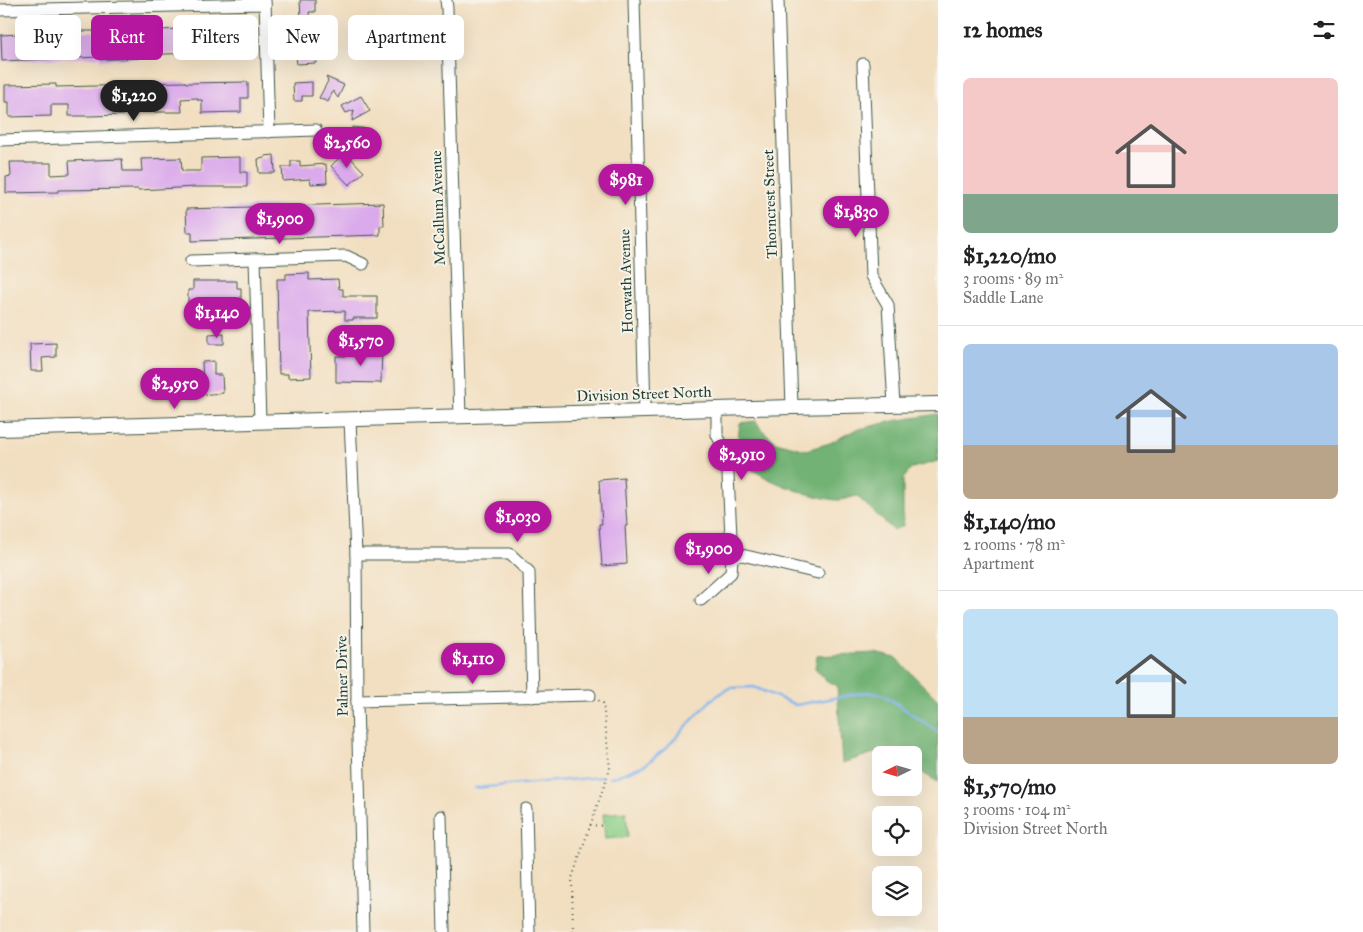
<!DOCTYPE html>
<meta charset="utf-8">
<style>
:root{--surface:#fff;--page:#f6f6f6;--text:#202124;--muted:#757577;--line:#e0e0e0;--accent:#b5179e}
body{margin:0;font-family:"IM FELL Great Primer",serif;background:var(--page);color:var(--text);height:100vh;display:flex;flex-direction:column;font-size:19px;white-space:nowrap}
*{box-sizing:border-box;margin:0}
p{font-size:16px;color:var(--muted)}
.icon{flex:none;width:28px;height:28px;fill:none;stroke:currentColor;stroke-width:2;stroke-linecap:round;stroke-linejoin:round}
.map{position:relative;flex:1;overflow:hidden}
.details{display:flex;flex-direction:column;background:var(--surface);width:425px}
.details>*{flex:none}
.hud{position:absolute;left:15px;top:15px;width:475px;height:45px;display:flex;gap:10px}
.needle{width:32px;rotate:265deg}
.buttons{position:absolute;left:872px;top:746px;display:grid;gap:10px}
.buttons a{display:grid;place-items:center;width:50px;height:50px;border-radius:8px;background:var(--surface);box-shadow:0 5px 20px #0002;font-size:25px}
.price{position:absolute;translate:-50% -42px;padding:0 11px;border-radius:18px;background:var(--accent);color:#fff;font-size:16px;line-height:32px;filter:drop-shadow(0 1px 2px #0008)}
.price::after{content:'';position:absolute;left:50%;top:30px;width:15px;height:11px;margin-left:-8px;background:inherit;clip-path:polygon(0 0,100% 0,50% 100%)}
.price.active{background:#222;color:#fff}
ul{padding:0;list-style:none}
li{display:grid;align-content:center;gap:10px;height:265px;padding:0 25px}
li+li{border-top:1px solid var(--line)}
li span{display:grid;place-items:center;height:155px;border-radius:8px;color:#555}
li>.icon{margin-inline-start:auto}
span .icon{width:90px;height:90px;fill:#fffc;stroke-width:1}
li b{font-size:21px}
h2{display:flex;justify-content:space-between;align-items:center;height:60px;padding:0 25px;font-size:21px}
.pill{padding:0 18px;border-radius:8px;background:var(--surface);box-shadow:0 5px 20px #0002;font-size:18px;line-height:45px}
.pill.active{background:var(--accent);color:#fff}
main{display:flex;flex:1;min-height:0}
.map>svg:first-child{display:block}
</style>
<main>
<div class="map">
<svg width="938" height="932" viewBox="0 0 938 932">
<rect width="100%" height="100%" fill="#f7f3e8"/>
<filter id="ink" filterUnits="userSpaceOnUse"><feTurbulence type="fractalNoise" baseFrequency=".02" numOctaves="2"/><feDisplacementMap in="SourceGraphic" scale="10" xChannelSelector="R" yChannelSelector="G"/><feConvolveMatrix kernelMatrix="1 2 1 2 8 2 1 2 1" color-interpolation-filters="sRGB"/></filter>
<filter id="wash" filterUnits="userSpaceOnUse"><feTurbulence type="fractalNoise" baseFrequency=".0096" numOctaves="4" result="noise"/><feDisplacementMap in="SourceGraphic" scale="20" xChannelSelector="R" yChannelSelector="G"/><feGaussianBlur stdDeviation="1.12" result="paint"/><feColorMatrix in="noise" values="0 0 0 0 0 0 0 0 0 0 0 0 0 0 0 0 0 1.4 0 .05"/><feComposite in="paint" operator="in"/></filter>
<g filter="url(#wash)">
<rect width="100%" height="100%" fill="#f2dfc1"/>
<path fill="#8dd089" stroke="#56865e" d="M626,812L628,837L605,839L603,814Z"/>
<g fill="#72b275" stroke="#487854">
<path d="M938,414V461L912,468L903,479V526L893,530L857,496C851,497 844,500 838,500C815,499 752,478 740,457C736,449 739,431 740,423L756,421L761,429L776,442L806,450L830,443L855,430L893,421Z"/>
<path d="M875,653L896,658L938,700V782L914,768V755H886L875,753L842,763L837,685L827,681L815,668L817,656Z"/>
</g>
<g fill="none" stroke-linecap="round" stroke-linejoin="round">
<g stroke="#81b4ee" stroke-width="2.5">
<path d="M610,777L617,776L645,765L666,748L711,700L729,688L754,687L796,705L867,692L884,695L938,732"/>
<path d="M475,788L603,777"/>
</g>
</g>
<g id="blocks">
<g fill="#dbaaec">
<path d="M300,0H315V12H309L311,47H315L316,63L297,64L296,56H292L290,29L294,28L293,21H300L301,18Z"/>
<path d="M206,28H226V32L248,31L249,54L192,56V53L139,55V58L100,60V57L2,61L1,35L76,31H94V33L149,31V29H161V30L180,29V34L196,33V29Z"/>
<path d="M326,77L344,85L338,98L333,91L328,102L319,98L328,81Z"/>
<path d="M186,82V83L248,82V98H241V112L202,113V100H197V98L181,99L182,112H140V101L122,102L123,115L89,116H69V105H51V116L9,117V102H5V85L56,84V87L136,85L135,83Z"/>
<path d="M312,82V96H302V101H294L293,83Z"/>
<path d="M361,96L370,111L352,121L354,110L346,113L342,106Z"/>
<path d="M352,127L371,129L370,146L347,144V136H351Z"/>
<path d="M345,152L364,172L349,185L331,166Z"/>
<path d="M274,155L275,173H259L258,159L265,158V156Z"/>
<path d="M240,157V172H247V187H196L138,190V189L58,190V192L6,193V177L11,176L10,162H25V163H51V175L70,174L69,161L122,159L123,171H142L141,159L181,158L182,171H201V158Z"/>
<path d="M291,161H300V166L326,164L327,183L311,184L310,179L283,181L282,167H291Z"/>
<path d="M383,203L384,226H380V235L192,241V232H187L186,209Z"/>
<path d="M309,273V280L338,279L339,289H343V296H377V318H353V320H345V311L309,312L311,377L288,378V374H279L277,279H286V274Z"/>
<path d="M193,281H237V288H241V311L188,314V290H193Z"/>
<path d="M224,333V344H209V334Z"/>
<path d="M56,343V357L42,358L43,371H31L30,344Z"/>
<path d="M367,343L382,344L381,383L336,382V356H366Z"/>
<path d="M214,361V375H222L223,393L199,395L198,384H203L202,362Z"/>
<path d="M624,478L627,526H625L627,564L602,566L599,524H602L599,480Z"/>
</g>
</g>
</g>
<g filter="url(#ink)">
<use href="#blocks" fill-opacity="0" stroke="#3f5549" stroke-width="1"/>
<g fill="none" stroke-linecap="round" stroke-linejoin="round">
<defs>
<g id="minor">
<path d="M265,0L269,132"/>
<path d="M446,0L447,8L460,416"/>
<path d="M634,0L645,411"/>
<path d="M778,0L792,407"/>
<path d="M0,10L265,4"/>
<path d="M863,64L871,276L888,305L894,405"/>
<path d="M0,140L316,130"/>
<path d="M255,259L260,422"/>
<path d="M191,261L346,256L363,264"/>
<path d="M350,420L356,554L357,701L363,932"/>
<path d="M356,554H510L529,572L532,697"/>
<path d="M732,557L742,555L818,573"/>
<path d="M701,600L731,573L732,557L727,454L717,435V409"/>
<path d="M357,701L590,695"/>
<path d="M526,809L529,932"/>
<path d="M441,816L444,932"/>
</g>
<path id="major" d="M0,429L792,407L938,404"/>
</defs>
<use href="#minor" stroke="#3f5549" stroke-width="13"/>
<use href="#major" stroke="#3f5549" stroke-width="16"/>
<g stroke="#3f5549" stroke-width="2" stroke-dasharray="1 4" stroke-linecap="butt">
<path d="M590,825L604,826"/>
<path d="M573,932L572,878L610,769L603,703L598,700"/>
</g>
<use href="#minor" stroke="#fff" stroke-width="11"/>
<use href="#major" stroke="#fff" stroke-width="14"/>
</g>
</g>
<g text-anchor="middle" stroke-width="4" stroke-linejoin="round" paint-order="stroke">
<g font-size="15" fill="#1f3d34" stroke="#f7f3e8">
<text transform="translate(770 204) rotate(-92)" y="5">Thorncrest Street</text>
<text transform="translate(438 208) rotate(-92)" y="5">McCallum Avenue</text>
<text transform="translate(626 281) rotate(-92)" y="5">Horwath Avenue</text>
<text transform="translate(644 394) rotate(-2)" y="5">Division Street North</text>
<text transform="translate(342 676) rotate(-91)" y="5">Palmer Drive</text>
</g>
</g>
</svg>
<div class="buttons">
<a><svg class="needle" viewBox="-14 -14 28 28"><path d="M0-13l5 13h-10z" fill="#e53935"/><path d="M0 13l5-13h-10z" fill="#757577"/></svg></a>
<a><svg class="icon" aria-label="locate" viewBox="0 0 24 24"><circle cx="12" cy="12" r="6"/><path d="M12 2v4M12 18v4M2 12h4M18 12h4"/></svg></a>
<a><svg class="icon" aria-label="layers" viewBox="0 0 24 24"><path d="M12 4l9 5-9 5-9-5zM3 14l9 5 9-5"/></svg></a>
</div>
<b class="price active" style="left:134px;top:122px">$1,220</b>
<b class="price" style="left:347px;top:169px">$2,560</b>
<b class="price" style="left:626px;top:206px">$981</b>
<b class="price" style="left:856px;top:238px">$1,830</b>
<b class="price" style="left:280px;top:245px">$1,900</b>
<b class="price" style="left:217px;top:339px">$1,140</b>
<b class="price" style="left:361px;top:367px">$1,570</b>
<b class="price" style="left:175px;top:410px">$2,950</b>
<b class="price" style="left:742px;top:481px">$2,910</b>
<b class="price" style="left:518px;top:543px">$1,030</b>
<b class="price" style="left:709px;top:575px">$1,900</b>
<b class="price" style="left:473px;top:685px">$1,110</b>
<div class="hud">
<a class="pill">Buy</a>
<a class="pill active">Rent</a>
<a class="pill">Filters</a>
<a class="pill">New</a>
<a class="pill">Apartment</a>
</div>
</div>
<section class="details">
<h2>12 homes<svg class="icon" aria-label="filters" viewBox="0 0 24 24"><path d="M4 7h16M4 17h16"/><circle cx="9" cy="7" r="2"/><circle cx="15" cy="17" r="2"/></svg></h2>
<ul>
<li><span style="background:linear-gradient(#f6c9c9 75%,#7fa58c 0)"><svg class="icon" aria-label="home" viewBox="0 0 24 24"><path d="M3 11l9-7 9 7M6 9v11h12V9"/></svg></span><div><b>$1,220/mo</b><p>3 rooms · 89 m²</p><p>Saddle Lane</p></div></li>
<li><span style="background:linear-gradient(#a9c7e8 65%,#b9a48a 0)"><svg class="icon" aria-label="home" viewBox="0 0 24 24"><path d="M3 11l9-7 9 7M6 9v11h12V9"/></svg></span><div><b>$1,140/mo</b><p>2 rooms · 78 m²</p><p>Apartment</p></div></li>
<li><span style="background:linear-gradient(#bfe0f5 70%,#b9a48a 0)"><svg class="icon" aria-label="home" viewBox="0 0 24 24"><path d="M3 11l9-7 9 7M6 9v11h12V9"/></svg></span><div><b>$1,570/mo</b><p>3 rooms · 104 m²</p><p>Division Street North</p></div></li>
</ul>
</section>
</main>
